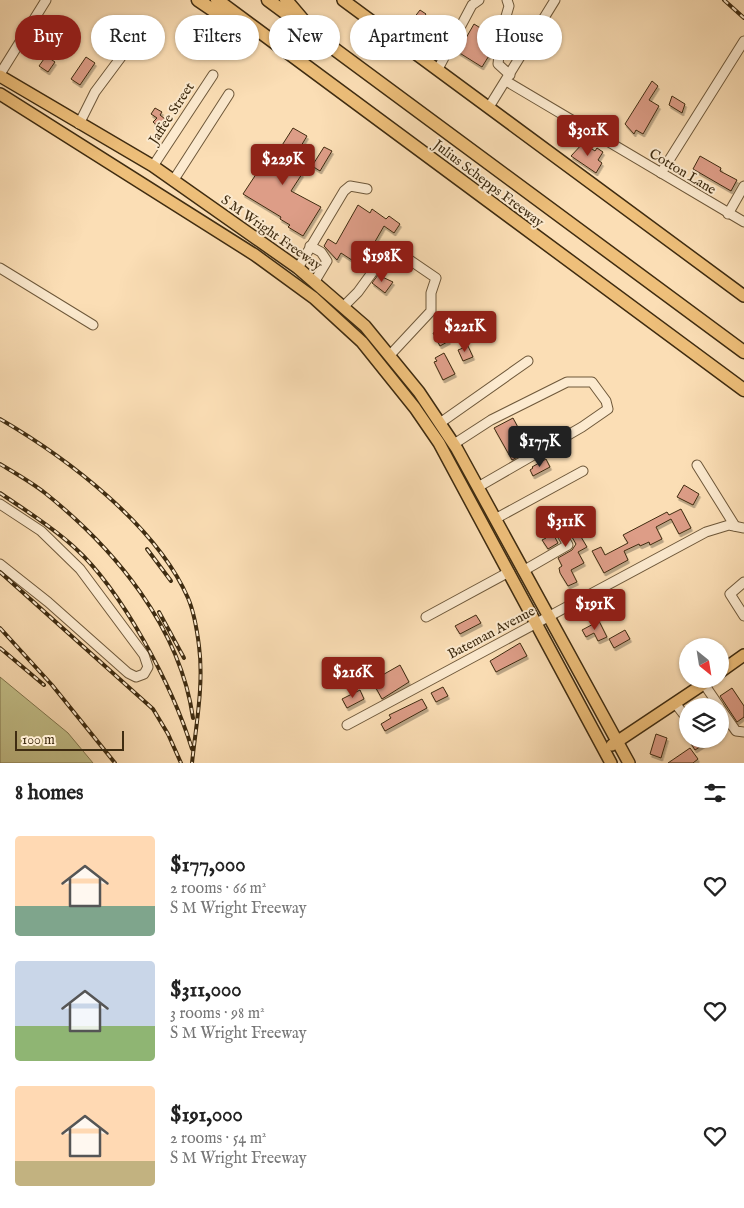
<!DOCTYPE html>
<meta charset="utf-8">
<style>
:root{--surface:#fff;--page:#f6f6f6;--text:#222;--muted:#767676;--accent:#8f2418}
body{margin:0;font-family:"IM FELL English",serif;background:var(--page);color:var(--text);height:100vh;display:flex;flex-direction:column;font-size:19px;white-space:nowrap}
*{box-sizing:border-box;margin:0}
p{font-size:16px;color:var(--muted)}
.icon{flex:none;width:28px;height:28px;fill:none;stroke:currentColor;stroke-width:2;stroke-linecap:round;stroke-linejoin:round}
.map{position:relative;height:763px;overflow:hidden}
.drawer{display:flex;flex-direction:column;background:var(--surface);flex:1}
.drawer>*{flex:none}
.hud{position:absolute;left:15px;top:15px;width:715px;height:45px;display:flex;gap:10px}
.needle{width:32px;rotate:150deg}
.tools{position:absolute;left:679px;top:638px;display:grid;gap:10px}
.tools a{display:grid;place-items:center;width:50px;height:50px;border-radius:50%;background:var(--surface);box-shadow:0 1px 4px #0004;font-size:25px}
.scale{position:absolute;left:15px;bottom:12px;width:109px;box-sizing:border-box;padding-left:5px;border:2px solid #3f2c11;border-top:0;font-size:14px;line-height:18px;white-space:nowrap;color:#3f2c11;-webkit-text-stroke:4px #fceacf;paint-order:stroke}
.price{position:absolute;translate:-50% -42px;padding:0 11px;border-radius:5px;background:var(--accent);color:#fff;font-size:16px;line-height:32px;filter:drop-shadow(0 1px 2px #0008)}
.price::after{content:'';position:absolute;left:50%;top:30px;width:15px;height:11px;margin-left:-8px;background:inherit;clip-path:polygon(0 0,100% 0,50% 100%)}
.price.on{background:#222;color:#fff}
ul{padding:0;list-style:none}
li{display:flex;align-items:center;gap:15px;height:125px;padding:0 15px}
li span{display:grid;place-items:center;flex:none;width:140px;height:100px;border-radius:5px;color:#555}
li>.icon{margin-inline-start:auto}
span .icon{width:60px;height:60px;fill:#fffc;stroke-width:1}
li b{font-size:21px}
h2{display:flex;justify-content:space-between;align-items:center;height:60px;padding:0 15px;font-size:21px}
.pill{padding:0 18px;border-radius:22px;background:var(--surface);box-shadow:0 1px 4px #0004;font-size:18px;line-height:45px}
.pill.on{background:var(--accent);color:#fff}
.map>svg:first-child{display:block}
</style>
<div class="map">
<svg width="744" height="763" viewBox="0 0 744 763">
<defs>
<filter id="shadow"><feDropShadow dx="1.5" dy="3" stdDeviation="0" flood-color="#0004"/></filter>
</defs>
<rect width="100%" height="100%" fill="#fbdeb5"/>
<filter id="stains"><feTurbulence type="fractalNoise" baseFrequency=".004" numOctaves="4"/><feColorMatrix values="0 0 0 0 .2 0 0 0 0 .09 0 0 0 0 .02 0 0 0 .5 -.17"/></filter>
<radialGradient id="worn" r=".72"><stop offset=".6" stop-color="#630" stop-opacity="0"/><stop offset="1" stop-color="#630" stop-opacity=".3"/></radialGradient>
<path fill="#c3c08a" stroke="#81764e" d="M0,677L68,733L93,763H0Z"/>
<g fill="#dd9d87" stroke="#3f2c11" filter="url(#shadow)">
<path d="M420,10L426,14L416,28L410,23Z"/>
<path d="M474,24L495,37L494,44L489,53L490,54L482,67L458,52Z"/>
<path d="M46,56L55,62L48,72L39,66Z"/>
<path d="M86,57L95,63L80,85L71,79Z"/>
<path d="M652,81L658,86L649,100L659,106L643,134L636,130L634,134L625,124Z"/>
<path d="M672,96L685,104L682,113L669,105Z"/>
<path d="M155,108L162,112L160,115L165,119L159,127L153,122L157,118L151,114Z"/>
<path d="M293,128L307,136L289,166L302,174L291,191L321,207L303,236L288,227L290,225L280,219L281,217L243,194L274,147L279,150Z"/>
<path d="M583,143L595,151L597,148L603,152L598,160L602,163L596,173L571,156Z"/>
<path d="M324,147L332,151L320,171L312,166Z"/>
<path d="M700,156L721,168L720,171L737,180L731,191L693,169Z"/>
<path d="M358,205L370,213L372,209L386,219L389,216L400,224L394,233L384,226L361,266L341,253L337,260L324,246L328,239L336,244Z"/>
<path d="M378,275L393,282L385,293L372,283Z"/>
<path d="M441,329L449,341L440,346L433,333Z"/>
<path d="M468,346L473,357L463,361L458,350Z"/>
<path d="M444,353L455,374L443,380L434,362L437,361L435,358Z"/>
<path d="M513,418L530,450L512,460L494,428Z"/>
<path d="M546,459L550,467L533,476L530,470L533,468L532,467Z"/>
<path d="M684,485L699,494L693,505L677,497Z"/>
<path d="M681,509L691,528L679,534L671,519L656,527L662,539L650,545L649,542L640,546L639,544L624,551L628,560L604,573L592,551L601,547L605,555L628,543L623,535L667,512L669,515Z"/>
<path d="M568,515L587,547L578,552L584,563L571,570L577,582L568,586L560,573L559,568L562,566L558,558L572,550L576,544L565,525L552,532L558,543L548,549L542,540L546,538L541,529L562,516L564,518Z"/>
<path d="M476,615L481,623L460,634L455,626Z"/>
<path d="M599,621L607,637L598,641L594,633L586,637L582,630Z"/>
<path d="M625,630L630,639L614,648L609,639Z"/>
<path d="M520,643L527,656L496,672L490,661Z"/>
<path d="M400,665L409,682L382,699L372,681Z"/>
<path d="M443,687L448,696L436,702L431,693Z"/>
<path d="M732,688L744,706V717L737,722L720,696Z"/>
<path d="M360,690L364,699L347,708L342,699Z"/>
<path d="M422,699L427,708L385,731L381,724L391,718L389,715Z"/>
<path d="M656,734L667,738L661,758L650,754Z"/>
<path d="M688,739H704L706,743L695,750Z"/>
<path d="M690,748L698,759L693,763H668Z"/>
</g>
<g fill="none" stroke-linecap="round" stroke-linejoin="round">
<defs>
<g id="minor">
<path d="M507,0L509,6L502,30L498,64L510,75"/>
<path d="M415,51L421,40"/>
<path d="M438,69L472,5L479,0"/>
<path d="M0,74L46,0"/>
<path d="M506,81L744,222"/>
<path d="M489,107L555,0"/>
<path d="M79,124L95,92L133,41"/>
<path d="M153,166L213,75"/>
<path d="M661,173L744,41"/>
<path d="M173,181L229,94"/>
<path d="M728,214L744,186"/>
<path d="M310,246L321,252L327,261L315,281"/>
<path d="M0,268L93,325"/>
<path d="M298,268L344,191L350,186L367,189"/>
<path d="M344,306L358,292L387,252L395,250L436,278L431,293V311L390,355"/>
<path d="M440,423L528,361"/>
<path d="M454,444L491,420L567,382H592L606,401L608,409L582,427L478,487"/>
<path d="M697,465L735,526"/>
<path d="M0,504L41,531L80,569L144,655L148,667L144,674L136,677L128,673L48,602L0,564"/>
<path d="M495,519L583,471"/>
<path d="M523,571L568,545L561,533"/>
<path d="M744,582L730,594L744,616"/>
<path d="M426,617L509,572"/>
<path d="M704,684L719,706"/>
<path d="M675,703L688,720"/>
<path d="M720,708L736,731L744,732"/>
<path d="M347,725L706,532L729,525L744,528"/>
</g>
<g id="major">
<path d="M343,0L744,296"/>
<path d="M0,76L153,166L298,268L365,326L419,392L457,449L629,763"/>
<path d="M0,94L255,255L314,298L362,342L415,408L439,443L611,763"/>
<path d="M720,672L744,655"/>
<path d="M612,745L711,679"/>
</g>
<g id="highway">
<path d="M198,0L229,21L247,29"/>
<path d="M217,0L744,390"/>
<path d="M268,0L744,352"/>
<path d="M286,0L303,20"/>
</g>
</defs>
<use href="#minor" stroke="#6e583a" stroke-width="11"/>
<use href="#major" stroke="#3f2c11" stroke-width="14"/>
<use href="#highway" stroke="#3f2c11" stroke-width="15"/>
<use href="#minor" stroke="#fceacf" stroke-width="9"/>
<use href="#major" stroke="#eebf7a" stroke-width="11"/>
<use href="#highway" stroke="#eebf7a" stroke-width="12"/>
<defs>
<g id="rail">
<path d="M724,0L744,18"/>
<path d="M0,419C67,458 156,525 188,598C194,612 197,630 199,646C204,684 196,725 192,763"/>
<path d="M0,464C15,473 31,482 45,493C115,549 180,627 193,718"/>
<path d="M0,493C25,510 51,526 74,547C122,590 173,687 192,749"/>
<path d="M147,549L171,581"/>
<path d="M0,572L153,709L168,734L181,763"/>
<path d="M159,612L184,658"/>
<path d="M0,628L52,685L115,763"/>
<path d="M0,648L44,685"/>
</g>
</defs>
<use href="#rail" stroke="#3f2c11" stroke-width="4"/>
<use href="#rail" stroke="#fceacf" stroke-width="2" stroke-dasharray="5.5" stroke-linecap="butt"/>
</g>
<g text-anchor="middle" stroke-width="4" stroke-linejoin="round" paint-order="stroke">
<g font-size="14" fill="#3f2c11" stroke="#fceacf">
<text transform="translate(171 113) rotate(-57)" y="5">Jaffee Street</text>
<text transform="translate(683 171) rotate(31)" y="5">Cotton Lane</text>
<text transform="translate(489 183) rotate(37)" y="5">Julius Schepps Freeway</text>
<text transform="translate(272 232) rotate(35)" y="5">S M Wright Freeway</text>
<text transform="translate(491 632) rotate(-28)" y="5">Bateman Avenue</text>
</g>
</g>
<rect width="100%" height="100%" filter="url(#stains)"/>
<rect width="100%" height="100%" fill="url(#worn)"/>
</svg>
<div class="tools">
<a><svg class="needle" viewBox="-14 -14 28 28"><path d="M0-13l5 13h-10z" fill="#e53935"/><path d="M0 13l5-13h-10z" fill="#767676"/></svg></a>
<a><svg class="icon" aria-label="layers" viewBox="0 0 24 24"><path d="M12 4l9 5-9 5-9-5zM3 14l9 5 9-5"/></svg></a>
</div>
<div class="scale">100 m</div>
<b class="price" style="left:588px;top:157px">$301K</b>
<b class="price" style="left:283px;top:186px">$229K</b>
<b class="price" style="left:382px;top:283px">$198K</b>
<b class="price" style="left:465px;top:353px">$221K</b>
<b class="price on" style="left:540px;top:468px">$177K</b>
<b class="price" style="left:566px;top:548px">$311K</b>
<b class="price" style="left:595px;top:631px">$191K</b>
<b class="price" style="left:353px;top:699px">$216K</b>
<div class="hud">
<a class="pill on">Buy</a>
<a class="pill">Rent</a>
<a class="pill">Filters</a>
<a class="pill">New</a>
<a class="pill">Apartment</a>
<a class="pill">House</a>
</div>
</div>
<section class="drawer">
<h2>8 homes<svg class="icon" aria-label="filters" viewBox="0 0 24 24"><path d="M4 7h16M4 17h16"/><circle cx="9" cy="7" r="2"/><circle cx="15" cy="17" r="2"/></svg></h2>
<ul>
<li><span style="background:linear-gradient(#ffd9b3 70%,#7fa58c 0)"><svg class="icon" aria-label="home" viewBox="0 0 24 24"><path d="M3 11l9-7 9 7M6 9v11h12V9"/></svg></span><div><b>$177,000</b><p>2 rooms · 66 m²</p><p>S M Wright Freeway</p></div><svg class="icon" aria-label="heart" viewBox="0 0 24 24"><path d="M12 20l-8-8c-3-5 5-10 8-4 3-6 11-1 8 4z"/></svg></li>
<li><span style="background:linear-gradient(#c9d6e8 65%,#8fb573 0)"><svg class="icon" aria-label="home" viewBox="0 0 24 24"><path d="M3 11l9-7 9 7M6 9v11h12V9"/></svg></span><div><b>$311,000</b><p>3 rooms · 98 m²</p><p>S M Wright Freeway</p></div><svg class="icon" aria-label="heart" viewBox="0 0 24 24"><path d="M12 20l-8-8c-3-5 5-10 8-4 3-6 11-1 8 4z"/></svg></li>
<li><span style="background:linear-gradient(#ffd9b3 75%,#c2b280 0)"><svg class="icon" aria-label="home" viewBox="0 0 24 24"><path d="M3 11l9-7 9 7M6 9v11h12V9"/></svg></span><div><b>$191,000</b><p>2 rooms · 54 m²</p><p>S M Wright Freeway</p></div><svg class="icon" aria-label="heart" viewBox="0 0 24 24"><path d="M12 20l-8-8c-3-5 5-10 8-4 3-6 11-1 8 4z"/></svg></li>
</ul>
</section>
